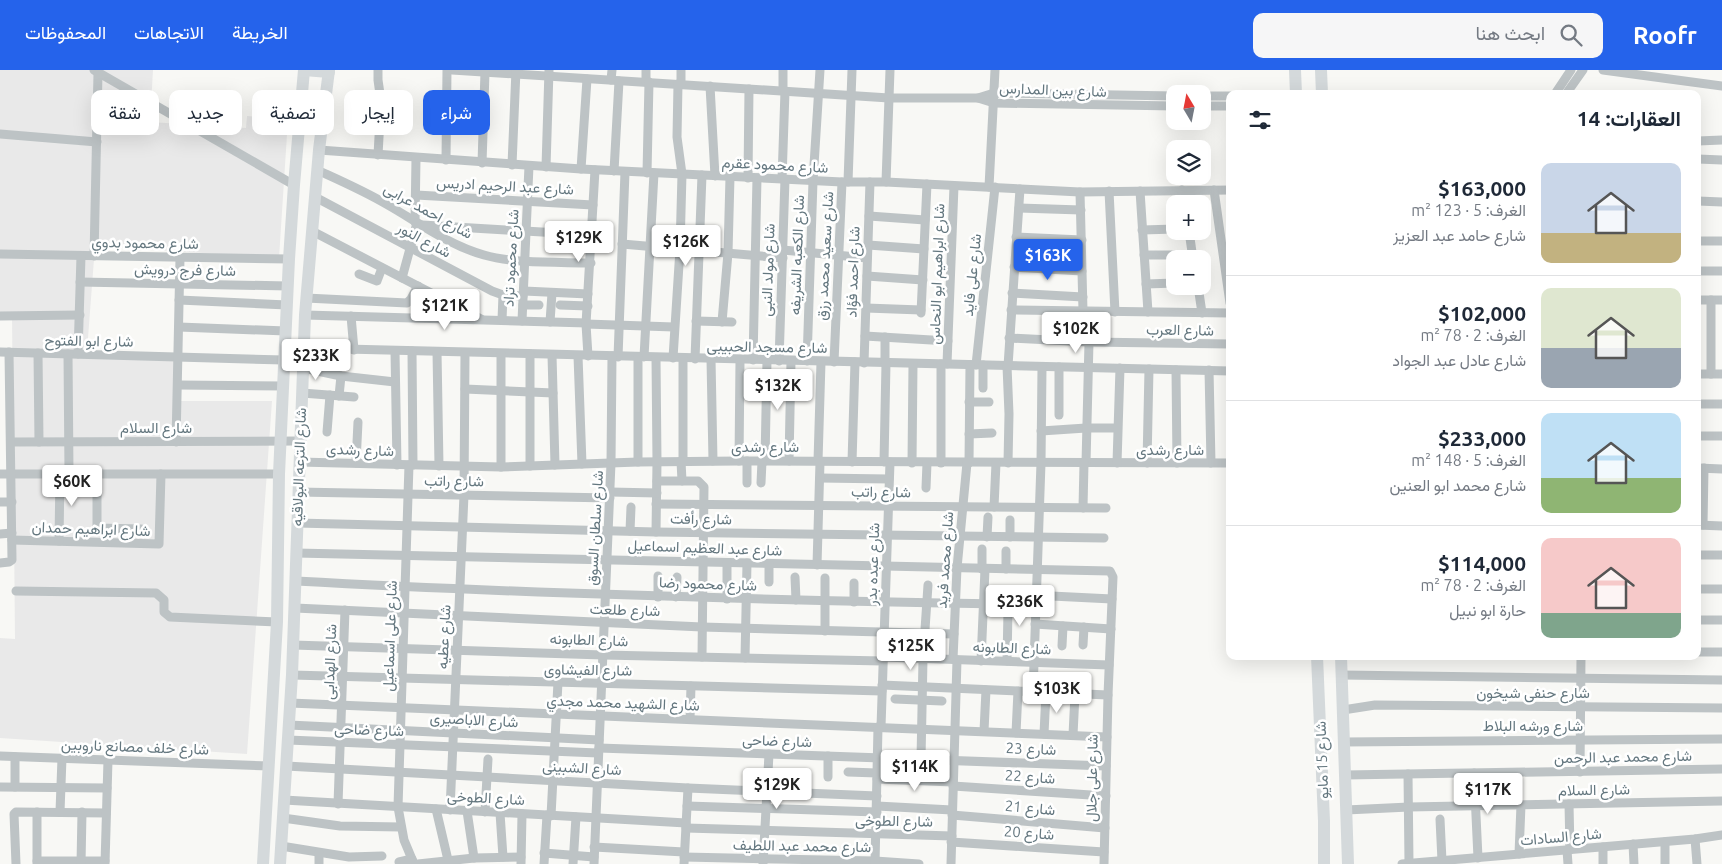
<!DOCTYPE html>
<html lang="ar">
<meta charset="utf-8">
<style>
:root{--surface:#fff;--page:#f6f6f7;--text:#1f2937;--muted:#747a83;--line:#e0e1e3;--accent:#2563eb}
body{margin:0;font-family:Ubuntu,Vazirmatn,sans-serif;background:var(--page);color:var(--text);direction:rtl;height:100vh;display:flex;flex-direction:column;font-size:19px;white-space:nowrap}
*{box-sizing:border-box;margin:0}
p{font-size:16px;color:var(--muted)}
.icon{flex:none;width:28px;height:28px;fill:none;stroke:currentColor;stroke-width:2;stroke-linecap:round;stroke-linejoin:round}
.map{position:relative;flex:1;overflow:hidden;direction:ltr}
.side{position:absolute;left:1226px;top:20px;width:475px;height:570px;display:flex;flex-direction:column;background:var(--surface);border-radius:10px;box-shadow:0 5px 20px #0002;direction:rtl}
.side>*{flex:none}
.top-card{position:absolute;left:15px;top:20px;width:475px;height:45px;direction:rtl;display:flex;gap:10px}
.needle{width:32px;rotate:350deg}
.fabs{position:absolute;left:1166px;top:15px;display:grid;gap:10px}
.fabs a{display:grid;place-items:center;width:45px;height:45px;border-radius:10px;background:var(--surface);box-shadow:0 5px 20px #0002;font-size:25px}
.price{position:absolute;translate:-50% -42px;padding:0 11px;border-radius:5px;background:#fff;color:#222;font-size:16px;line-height:32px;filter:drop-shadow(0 1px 2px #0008)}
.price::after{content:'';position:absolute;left:50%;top:30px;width:15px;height:11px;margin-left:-8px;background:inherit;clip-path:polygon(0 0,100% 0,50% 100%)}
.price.current{background:var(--accent);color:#fff}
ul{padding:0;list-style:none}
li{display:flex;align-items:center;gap:15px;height:125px;padding:0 20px}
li+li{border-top:1px solid var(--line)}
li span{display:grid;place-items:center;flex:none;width:140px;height:100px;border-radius:10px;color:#555}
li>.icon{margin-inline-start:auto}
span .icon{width:60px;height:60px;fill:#fffc;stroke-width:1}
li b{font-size:21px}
h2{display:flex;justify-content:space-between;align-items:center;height:60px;padding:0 20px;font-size:21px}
.tag{padding:0 18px;border-radius:10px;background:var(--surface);box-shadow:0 5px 20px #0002;font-size:18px;line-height:45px}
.tag.current{background:var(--accent);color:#fff}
header{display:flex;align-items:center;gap:30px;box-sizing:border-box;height:70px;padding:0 25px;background:var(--accent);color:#fff}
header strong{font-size:24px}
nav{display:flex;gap:28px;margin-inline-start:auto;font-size:18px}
.search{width:350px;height:45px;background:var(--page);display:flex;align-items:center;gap:12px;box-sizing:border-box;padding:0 18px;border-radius:10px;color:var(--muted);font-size:19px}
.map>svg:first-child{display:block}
</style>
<header>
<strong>Roofr</strong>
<div class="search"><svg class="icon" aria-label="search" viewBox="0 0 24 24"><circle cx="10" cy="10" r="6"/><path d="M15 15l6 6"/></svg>ابحث هنا</div>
<nav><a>الخريطة</a><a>الاتجاهات</a><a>المحفوظات</a></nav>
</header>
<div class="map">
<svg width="1722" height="794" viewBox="0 0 1722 794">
<rect width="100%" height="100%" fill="#f8f8f5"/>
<path fill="#e9e9e9" d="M0,0H153L150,52L246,58L247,46L288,49L279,188L95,176L87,281L176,284L175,331H272L247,684L0,668V568L15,569L12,244L0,243Z"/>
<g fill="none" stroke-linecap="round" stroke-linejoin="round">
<g stroke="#bdc3c5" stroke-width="9">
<path d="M94,0L294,115"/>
<path d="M452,0L889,28H978L994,23L1175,26"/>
<path d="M1603,0L1722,16"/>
<path d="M611,10L612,0"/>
<path d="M646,12V0"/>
<path d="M681,14V0"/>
<path d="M710,16L715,106"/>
<path d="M783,21V0"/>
<path d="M1555,24L1571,0"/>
<path d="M1566,24L1583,0"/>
<path d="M1202,26H1230"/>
<path d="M978,28L994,33L1175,36"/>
<path d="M1202,36H1230"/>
<path d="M0,64L97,72"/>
<path d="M1698,71L1722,70"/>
<path d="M319,80L581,99L842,112H886L1080,122L1230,120"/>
<path d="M378,85L381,31L378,10V0"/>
<path d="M1698,89L1722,90"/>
<path d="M446,90L447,0"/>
<path d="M482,93L485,2"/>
<path d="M512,95L516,0"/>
<path d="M546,97L549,0"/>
<path d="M581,99L587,9"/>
<path d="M317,100C341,111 364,121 386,134C418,152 448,175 484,185C516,194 557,192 591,193"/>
<path d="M614,101L619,11"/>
<path d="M647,103L649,12"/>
<path d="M748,108L749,19"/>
<path d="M782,109L785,21"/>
<path d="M848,112L852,0"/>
<path d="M886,112L890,0"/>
<path d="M989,117L995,0"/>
<path d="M1182,120L1184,134"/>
<path d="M1214,120L1230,233"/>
<path d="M1109,121L1115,242"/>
<path d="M1140,121L1148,242"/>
<path d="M1080,122L1083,241"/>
<path d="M416,125L593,135"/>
<path d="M315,127L492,221L503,225L523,226"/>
<path d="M1698,131L1722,132"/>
<path d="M1019,138L1081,140"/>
<path d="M869,146L925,150"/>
<path d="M415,152L416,88"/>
<path d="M422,155L592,165"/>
<path d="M1142,160L1175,159"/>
<path d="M312,161L481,249"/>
<path d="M1189,161L1193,189"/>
<path d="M1016,167L1082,170"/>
<path d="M1698,171H1722"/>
<path d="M622,174L783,188"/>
<path d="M868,175L924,179"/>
<path d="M783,180L867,188"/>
<path d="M0,184L289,189"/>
<path d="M1144,185H1192"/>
<path d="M94,186L98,3"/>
<path d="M1014,197L1082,201"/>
<path d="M1698,201H1722"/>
<path d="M359,204L377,211L382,198"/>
<path d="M867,206L923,210"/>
<path d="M402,208L417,153"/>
<path d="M80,212L288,216"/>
<path d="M1146,214L1175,213"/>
<path d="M1198,216L1202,243"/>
<path d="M524,221L588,224"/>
<path d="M1012,223L1083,227"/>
<path d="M306,228L407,233L411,229L418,216"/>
<path d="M179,230L287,235"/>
<path d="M1698,230H1722"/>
<path d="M1711,230V304"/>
<path d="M523,235H539"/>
<path d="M560,235L588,236"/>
<path d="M866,238L921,240"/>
<path d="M1011,240L1230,243"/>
<path d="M921,243L927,114"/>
<path d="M305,245L587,253"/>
<path d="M0,246L80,245"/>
<path d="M351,246L354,280"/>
<path d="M502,250L503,225"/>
<path d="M522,251L529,96"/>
<path d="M696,251L732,252"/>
<path d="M550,252L552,223"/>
<path d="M722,252L728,183L730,107"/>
<path d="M586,254L674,257"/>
<path d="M179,257L286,261"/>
<path d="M865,266L948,271"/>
<path d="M1009,268L1089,272L1230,274"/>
<path d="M304,278L1230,301"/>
<path d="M395,281L397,395"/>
<path d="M412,281L413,395"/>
<path d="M0,282L284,290"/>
<path d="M437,282L439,396"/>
<path d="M38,283L39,372"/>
<path d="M68,284L69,403"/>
<path d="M78,284L81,186"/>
<path d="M530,284V396"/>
<path d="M552,285L555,395"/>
<path d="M578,286L582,394"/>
<path d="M588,286L586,254L595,100"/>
<path d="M618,287L625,102"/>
<path d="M644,287L654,103"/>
<path d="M656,288L657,392L656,462"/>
<path d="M673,288L680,179L682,104L677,67L678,14"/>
<path d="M695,289L702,105"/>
<path d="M711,289L713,391"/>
<path d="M753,290L757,108"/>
<path d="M779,291L785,109"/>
<path d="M807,291L813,111L820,0"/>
<path d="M834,292L842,112"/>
<path d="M864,293L870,112"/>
<path d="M885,293V267"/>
<path d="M947,294L954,116"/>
<path d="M976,295L995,117"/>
<path d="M1007,296L1009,344L1008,393"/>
<path d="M1008,296L1020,119"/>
<path d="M303,298L341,306L395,312"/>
<path d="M1176,300L1177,393"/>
<path d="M1209,300L1211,393"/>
<path d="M1698,304H1722"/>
<path d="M178,315L283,316"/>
<path d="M983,318V295"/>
<path d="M465,319L553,323"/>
<path d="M302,323L354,327"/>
<path d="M339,326L341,306"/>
<path d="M969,332H989"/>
<path d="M1698,334H1722"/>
<path d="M1059,345V297"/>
<path d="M1041,361L1086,358H1117"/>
<path d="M327,362L330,325"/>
<path d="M969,364L992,363"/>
<path d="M1698,366H1722"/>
<path d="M11,372L300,371"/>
<path d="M176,372L180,188"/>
<path d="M681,391L682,411"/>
<path d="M683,391V288"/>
<path d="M739,391L740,290"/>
<path d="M765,391L767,290"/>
<path d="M789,391L791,291"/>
<path d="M818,391L821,292"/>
<path d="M299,392L501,397L638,392L739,391L1230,393"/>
<path d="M638,392V287"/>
<path d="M852,392L855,292"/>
<path d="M884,392L886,293"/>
<path d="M356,393L358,352"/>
<path d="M912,393L913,294"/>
<path d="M941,393V294"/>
<path d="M969,393L970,295"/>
<path d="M1086,393L1089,272"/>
<path d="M1117,393L1120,298"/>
<path d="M1147,393L1149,299"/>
<path d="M409,395L398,737L404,770L414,794"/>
<path d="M501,397V284"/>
<path d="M1698,398L1722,399"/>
<path d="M97,403V458L141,459"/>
<path d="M0,404H279"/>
<path d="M820,408L889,409"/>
<path d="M657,411H698L704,417L702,587"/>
<path d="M747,413V391"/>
<path d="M761,413L762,391"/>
<path d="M926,418L927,393"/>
<path d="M298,422L610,428"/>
<path d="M610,422L657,423"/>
<path d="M0,432H12"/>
<path d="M656,434L1106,438"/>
<path d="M994,437L996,393"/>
<path d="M1083,438L1084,393"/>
<path d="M297,453L656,462L1104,468"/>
<path d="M1698,455L1722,456"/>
<path d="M1703,455L1704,398"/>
<path d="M630,461L631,437"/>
<path d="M0,464L12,463"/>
<path d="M987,467L988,447"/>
<path d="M1010,467V450"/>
<path d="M12,470L159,474L161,404"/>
<path d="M59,471L60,403"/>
<path d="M1006,481V499"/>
<path d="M296,483L1110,501L1113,507L1108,625L1104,794"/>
<path d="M1698,485H1722"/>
<path d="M0,493L9,492L12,490L9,282"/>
<path d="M727,493V529"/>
<path d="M817,495L820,392"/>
<path d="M982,499V479"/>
<path d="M795,507L796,530"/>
<path d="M825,508V561"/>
<path d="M296,511C532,524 768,530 1004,534L1006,525L1009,524L1112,529"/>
<path d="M769,512V494"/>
<path d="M1698,519H1722"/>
<path d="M16,521L156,523L164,530V542L170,547L277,552"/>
<path d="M658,527V506"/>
<path d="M676,527L677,507"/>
<path d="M854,532V513"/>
<path d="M1005,534L1008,540L1007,591"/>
<path d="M295,538L702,557L954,564"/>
<path d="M1698,550H1722"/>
<path d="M1035,554L1111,559"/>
<path d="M293,575L603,585L883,591"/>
<path d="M1083,575L1084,557"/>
<path d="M1062,576L1063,556"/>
<path d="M1698,582H1722"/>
<path d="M883,587L1109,595"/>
<path d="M745,588L747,493"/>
<path d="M953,589L957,498L967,393"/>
<path d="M981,591L985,499"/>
<path d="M292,605L882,621"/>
<path d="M1342,605L1722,610"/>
<path d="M882,615L1108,625"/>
<path d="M1033,622L1041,393L1042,297"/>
<path d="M895,629L942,631"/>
<path d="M290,633L1107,667"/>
<path d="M1343,640L1375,635L1722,638"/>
<path d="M690,649L691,616"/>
<path d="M289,655L599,670"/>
<path d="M881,657L890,392"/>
<path d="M984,661L986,620"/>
<path d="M1016,663L1018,621"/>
<path d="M1044,664L1046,622"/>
<path d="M1073,665L1075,624"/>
<path d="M288,670L598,683"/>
<path d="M1344,672L1722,669"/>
<path d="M599,678L1106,696"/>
<path d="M0,686L269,696"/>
<path d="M828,686V707"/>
<path d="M921,689L923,589L928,515"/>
<path d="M286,696L688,718L877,726"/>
<path d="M848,702L877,703"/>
<path d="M1580,702L1581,586"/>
<path d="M1474,703L1478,788"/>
<path d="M1408,704L1409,793"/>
<path d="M1345,705L1722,699"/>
<path d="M877,709L953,712"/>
<path d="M953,716L1106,726"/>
<path d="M0,717L107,718"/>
<path d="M15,717V687"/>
<path d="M284,730L686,753"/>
<path d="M338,734L345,540"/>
<path d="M1569,734L1570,780"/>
<path d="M687,736L877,742"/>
<path d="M877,736L952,740"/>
<path d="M436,739L448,790"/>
<path d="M450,740L464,425L465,283"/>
<path d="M1346,740L1409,737L1722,731"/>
<path d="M467,741L474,788"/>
<path d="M37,742V794"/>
<path d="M60,742L62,688"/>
<path d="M485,742L488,689"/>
<path d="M500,743L503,787"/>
<path d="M952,745L1105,758"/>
<path d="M551,746L558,612"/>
<path d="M283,748L340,756L401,757"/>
<path d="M1440,749L1442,791"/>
<path d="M686,758L952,766"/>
<path d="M1695,769L1697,794"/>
<path d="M951,772L1104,782"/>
<path d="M1665,772V794"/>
<path d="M1633,774L1634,794"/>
<path d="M281,776L349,787L382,786"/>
<path d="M594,777L684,782"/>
<path d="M1603,777V794"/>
<path d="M1567,780L1568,794"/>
<path d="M319,783V794"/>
<path d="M544,783L594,787"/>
<path d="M1519,784L1521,735"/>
<path d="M684,787L875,791L919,794"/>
<path d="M37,791H105"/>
<path d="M399,792L412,789"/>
<path d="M16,794L14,744L16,742L106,743"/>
<path d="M81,794L82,742"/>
<path d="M105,794L108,690"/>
<path d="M418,794L474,788L521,787"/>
<path d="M521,794L522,744"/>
<path d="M544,794L547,745"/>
<path d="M573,794L576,747"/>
<path d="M594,794L611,393L612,286"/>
<path d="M684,794L688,718"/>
<path d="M763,794L769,684"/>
<path d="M875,794L878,657"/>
<path d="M951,794L957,590"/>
<path d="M1402,794L1695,769L1722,765"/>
</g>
<g stroke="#d4d9db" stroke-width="12">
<path d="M304,0L329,2"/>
<path d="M1295,0L1296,24"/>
<path d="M1321,0L1322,24"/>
<path d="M1317,586L1324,751V794"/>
<path d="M1341,586L1348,794"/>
<path d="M263,794L277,552L279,404L289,189L294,115L304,0"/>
<path d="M280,794L292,605L305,245L319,80L329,0"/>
</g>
</g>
<g text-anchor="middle" stroke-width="5" stroke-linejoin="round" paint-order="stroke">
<g font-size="15" fill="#64777f" stroke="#fff">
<text transform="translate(1053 20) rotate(2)" y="5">شارع بين المدارس</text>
<text transform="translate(775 95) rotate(3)" y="5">شارع محمود عقرم</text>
<text transform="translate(505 116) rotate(3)" y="5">شارع عبد الرحيم ادريس</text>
<text transform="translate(428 141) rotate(29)" y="5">شارع احمد عرابى</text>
<text transform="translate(424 170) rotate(28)" y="5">شارع النور</text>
<text transform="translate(145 173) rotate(1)" y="5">شارع محمود بدوي</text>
<text transform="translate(797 185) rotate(-88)" y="5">شارع الكعبه الشريفه</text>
<text transform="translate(825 186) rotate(-87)" y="5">شارع سعيد محمد رزق</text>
<text transform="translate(511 188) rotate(-87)" y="5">شارع محمود تراد</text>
<text transform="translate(185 200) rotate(1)" y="5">شارع فرج درويش</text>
<text transform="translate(768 200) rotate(-88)" y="5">شارع مولد النبى</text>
<text transform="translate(853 202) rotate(-88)" y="5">شارع احمد فؤاد</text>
<text transform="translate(937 204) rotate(-88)" y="5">شارع ابراهيم ابو النحاس</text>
<text transform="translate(972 205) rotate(-84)" y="5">شارع على فايد</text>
<text transform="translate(1180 260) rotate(1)" y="5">شارع العرب</text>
<text transform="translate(89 271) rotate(1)" y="5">شارع ابو الفتوح</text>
<text transform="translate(767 277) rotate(1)" y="5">شارع مسجد الحبيبى</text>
<text x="156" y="363">شارع السلام</text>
<text x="765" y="382">شارع رشدى</text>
<text transform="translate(360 380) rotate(2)" y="5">شارع رشدى</text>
<text x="1170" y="385">شارع رشدى</text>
<text transform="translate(299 397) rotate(-88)" y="5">شارع الترعه البولاقيه</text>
<text transform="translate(454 411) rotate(1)" y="5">شارع راتب</text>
<text transform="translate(881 422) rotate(1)" y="5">شارع راتب</text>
<text transform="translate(701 449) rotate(1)" y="5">شارع رأفت</text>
<text transform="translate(595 458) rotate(-87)" y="5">شارع سلطان السوق</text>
<text transform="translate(91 459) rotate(2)" y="5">شارع ابراهيم حمدان</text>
<text transform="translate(705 478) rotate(2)" y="5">شارع عبد العظيم اسماعيل</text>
<text transform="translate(945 490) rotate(-86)" y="5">شارع محمد فريد</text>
<text transform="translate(873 494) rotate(-88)" y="5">شارع عبده بدر</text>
<text transform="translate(708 514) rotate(2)" y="5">شارع محمود رضا</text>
<text transform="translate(625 540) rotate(2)" y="5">شارع طلعت</text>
<text transform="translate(390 566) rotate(-88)" y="5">شارع على اسماعيل</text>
<text transform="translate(444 567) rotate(-87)" y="5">شارع عطيه</text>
<text transform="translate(589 570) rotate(2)" y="5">شارع الطابونه</text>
<text transform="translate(1012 578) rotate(2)" y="5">شارع الطابونه</text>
<text transform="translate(330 592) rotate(-88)" y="5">شارع الهدابى</text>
<text transform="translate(588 600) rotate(1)" y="5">شارع الفيشاوى</text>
<text x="1533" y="628">شارع حنفى شيخون</text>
<text transform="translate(623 633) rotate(2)" y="5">شارع الشهيد محمد مجدي</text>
<text transform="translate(474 650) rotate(3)" y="5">شارع الاباصيرى</text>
<text x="1533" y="661">شارع ورشه البلاط</text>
<text transform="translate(369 660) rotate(2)" y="5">شارع ضاحى</text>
<text transform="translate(777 671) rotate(2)" y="5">شارع ضاحى</text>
<text transform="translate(135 677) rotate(2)" y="5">شارع خلف مصانع ناروبين</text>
<text transform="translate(1031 679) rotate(2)" y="5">شارع 23</text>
<text transform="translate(1623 687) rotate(-1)" y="5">شارع محمد عبد الرحمن</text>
<text transform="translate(1322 690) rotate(-92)" y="5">شارع 15 مايو</text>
<text transform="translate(582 698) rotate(3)" y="5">شارع الشبينى</text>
<text transform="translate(1030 707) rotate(4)" y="5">شارع 22</text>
<text transform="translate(1092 708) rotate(-89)" y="5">شارع على جلال</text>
<text transform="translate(1594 720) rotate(-1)" y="5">شارع السلام</text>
<text transform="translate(486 728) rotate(3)" y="5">شارع الطوخى</text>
<text transform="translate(1030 738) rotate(5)" y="5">شارع 21</text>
<text transform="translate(894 751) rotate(1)" y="5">شارع الطوخى</text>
<text transform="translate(1029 763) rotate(4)" y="5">شارع 20</text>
<text transform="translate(1561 767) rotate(-5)" y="5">شارع السادات</text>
<text transform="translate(802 776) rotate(1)" y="5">شارع محمد عبد اللطيف</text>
</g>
</g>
</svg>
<div class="fabs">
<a><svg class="needle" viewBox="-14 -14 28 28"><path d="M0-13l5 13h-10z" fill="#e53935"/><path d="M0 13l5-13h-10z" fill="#747a83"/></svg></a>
<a><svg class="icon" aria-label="layers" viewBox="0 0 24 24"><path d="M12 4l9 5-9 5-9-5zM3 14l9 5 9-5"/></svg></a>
<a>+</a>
<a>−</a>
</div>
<b class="price" style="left:579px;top:193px">$129K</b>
<b class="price" style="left:686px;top:197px">$126K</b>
<b class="price current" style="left:1048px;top:211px">$163K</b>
<b class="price" style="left:445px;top:261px">$121K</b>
<b class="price" style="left:1076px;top:284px">$102K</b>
<b class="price" style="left:316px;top:311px">$233K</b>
<b class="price" style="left:778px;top:341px">$132K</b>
<b class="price" style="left:72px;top:437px">$60K</b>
<b class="price" style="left:1020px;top:557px">$236K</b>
<b class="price" style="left:911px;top:601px">$125K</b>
<b class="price" style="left:1057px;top:644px">$103K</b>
<b class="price" style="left:915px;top:722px">$114K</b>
<b class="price" style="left:777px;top:740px">$129K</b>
<b class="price" style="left:1488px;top:745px">$117K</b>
<div class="top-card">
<a class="tag current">شراء</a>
<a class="tag">إيجار</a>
<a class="tag">تصفية</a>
<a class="tag">جديد</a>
<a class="tag">شقة</a>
</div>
<section class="side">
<h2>العقارات: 14<svg class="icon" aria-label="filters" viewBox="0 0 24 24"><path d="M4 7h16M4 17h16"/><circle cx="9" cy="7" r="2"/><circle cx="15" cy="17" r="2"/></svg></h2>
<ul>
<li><span style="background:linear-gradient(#c9d6e8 70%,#c2b280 0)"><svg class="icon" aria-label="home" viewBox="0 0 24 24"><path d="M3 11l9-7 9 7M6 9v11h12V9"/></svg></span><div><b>$163,000</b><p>الغرف: 5 · 123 m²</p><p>شارع حامد عبد العزيز</p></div></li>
<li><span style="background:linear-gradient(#dfe7d0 60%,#9aa5b1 0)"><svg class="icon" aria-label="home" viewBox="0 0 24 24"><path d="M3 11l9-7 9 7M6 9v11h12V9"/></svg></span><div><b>$102,000</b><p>الغرف: 2 · 78 m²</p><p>شارع عادل عبد الجواد</p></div></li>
<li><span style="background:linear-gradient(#bfe0f5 65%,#8fb573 0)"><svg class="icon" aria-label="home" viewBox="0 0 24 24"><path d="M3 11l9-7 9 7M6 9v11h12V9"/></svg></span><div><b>$233,000</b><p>الغرف: 5 · 148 m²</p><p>شارع محمد ابو العنين</p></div></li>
<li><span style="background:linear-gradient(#f6c9c9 75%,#7fa58c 0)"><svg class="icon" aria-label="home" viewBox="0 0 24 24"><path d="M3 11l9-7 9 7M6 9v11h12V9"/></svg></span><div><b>$114,000</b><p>الغرف: 2 · 78 m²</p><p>حارة ابو نبيل</p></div></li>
</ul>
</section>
</div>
